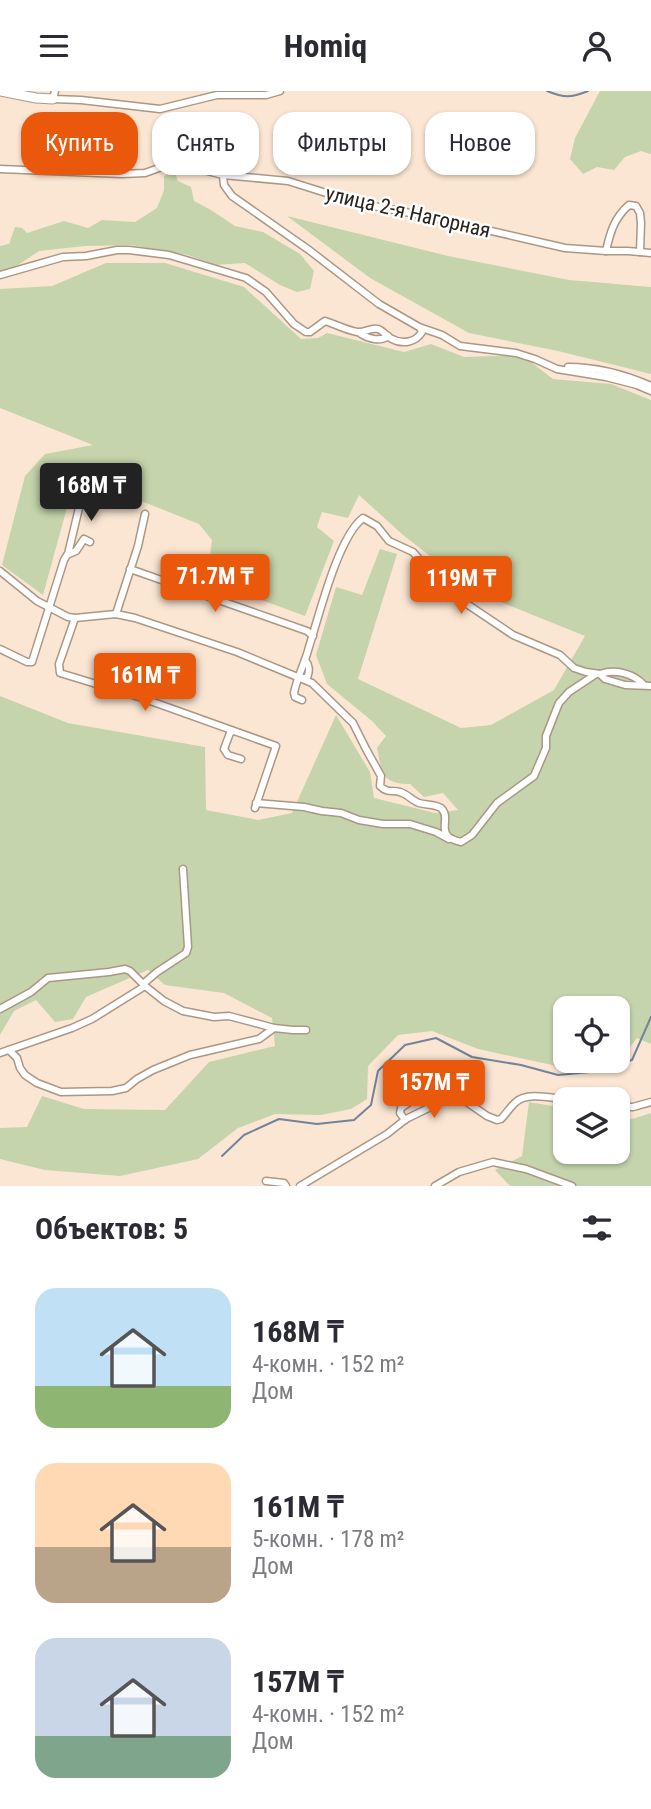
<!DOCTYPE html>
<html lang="ru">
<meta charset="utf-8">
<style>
:root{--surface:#fff;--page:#f7f7f7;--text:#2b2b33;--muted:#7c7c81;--accent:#ea580c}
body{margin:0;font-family:"Roboto Condensed",sans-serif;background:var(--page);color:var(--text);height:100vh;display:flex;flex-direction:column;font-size:26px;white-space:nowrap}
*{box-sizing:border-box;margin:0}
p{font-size:23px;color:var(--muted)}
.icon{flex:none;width:38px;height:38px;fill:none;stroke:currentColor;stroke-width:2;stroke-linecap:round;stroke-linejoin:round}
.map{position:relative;height:1095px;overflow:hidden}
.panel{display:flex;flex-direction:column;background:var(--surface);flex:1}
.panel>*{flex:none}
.top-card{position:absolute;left:21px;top:21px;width:609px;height:63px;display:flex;gap:14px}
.controls{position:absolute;left:553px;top:905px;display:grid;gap:14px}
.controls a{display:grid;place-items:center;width:77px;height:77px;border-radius:14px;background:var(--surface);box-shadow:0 2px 5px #0004;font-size:35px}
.price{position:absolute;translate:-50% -60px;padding:0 16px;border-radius:7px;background:var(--accent);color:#fff;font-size:23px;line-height:46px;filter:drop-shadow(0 2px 4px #0008)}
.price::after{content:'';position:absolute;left:50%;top:42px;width:21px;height:16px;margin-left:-10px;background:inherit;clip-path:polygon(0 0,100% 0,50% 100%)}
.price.selected{background:#222;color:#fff}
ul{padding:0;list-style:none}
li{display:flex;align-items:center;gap:21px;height:175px;padding:0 35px}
li span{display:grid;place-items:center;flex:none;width:196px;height:140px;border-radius:21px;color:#555}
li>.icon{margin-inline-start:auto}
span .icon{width:84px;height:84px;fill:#fffc;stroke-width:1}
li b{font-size:30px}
h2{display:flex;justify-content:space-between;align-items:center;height:84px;padding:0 35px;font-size:30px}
.tag{padding:0 24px;border-radius:21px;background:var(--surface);box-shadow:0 2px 5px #0004;font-size:24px;line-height:63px}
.tag.selected{background:var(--accent);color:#fff}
header{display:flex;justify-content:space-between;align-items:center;height:91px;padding:0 35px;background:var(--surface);font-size:32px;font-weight:700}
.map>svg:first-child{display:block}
</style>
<header><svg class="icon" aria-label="menu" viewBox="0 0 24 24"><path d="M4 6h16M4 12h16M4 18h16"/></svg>Homiq<svg class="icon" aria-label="person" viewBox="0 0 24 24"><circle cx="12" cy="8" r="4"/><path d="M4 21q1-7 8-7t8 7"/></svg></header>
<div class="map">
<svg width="651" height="1095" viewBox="0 0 651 1095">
<rect width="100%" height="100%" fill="#fbe6d3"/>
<g fill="#c5d4ac">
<path d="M600,0H651V63L641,60L625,66L614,79L597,76L583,83L570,68L575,47Z"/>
<path d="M175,82L178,90L191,96L194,110L211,119L235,135L263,141L300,163L314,180L310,198L297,201L280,194L245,172L215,174L188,164L131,154L85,155L39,160L18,174L0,179V155L9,153L15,136L22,137L27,142L64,130L88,137L102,129L135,131L157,117L164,99V85Z"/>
<path d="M287,125L448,165L569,189L651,196V283L558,260L469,242L370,187Z"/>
<path d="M106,172H165L244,196L301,248L318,247L327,242L404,261L431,253L464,266L522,264L553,288L611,293L651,309V953L637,947L627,960L618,962V917H565V970H593L566,977L478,958L432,940L398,944L368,975L367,1008L351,1018L321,1024L275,1023L238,1037L198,1068L120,1085L45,1079L0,1068V1037L27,1036L42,1005L84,1018L165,1019L209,971L275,955L272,927L224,902L165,894L148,879L86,906L73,928L55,931L36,909L14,920L0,944V605L68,632L205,656L206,719L258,729L292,722L336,624L370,681L374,707L435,722L458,719L443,702L424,706L410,693C382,693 382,682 377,657L386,645L372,630L327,593L316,564L336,496L362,504L380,458L397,463L358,588L461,637L491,634L554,599L585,545L478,502L403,444L359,404L348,427L322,421L317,436L334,450L305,525L207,489L212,449L199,433L76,384L43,504L2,474L25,385L45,363L93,354L0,317V198L52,195Z"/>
<path d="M529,1011L565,1017V1060H618V1025L632,1028L651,1022V1095H510L495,1079L522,1065Z"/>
</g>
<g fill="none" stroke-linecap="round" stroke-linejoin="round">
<g stroke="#71849c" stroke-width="2">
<path d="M547,0C564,7 571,7 588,0"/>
<path d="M222,1065L244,1044L279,1028L317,1033L354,1029L371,1014L378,980L405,954L436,947L472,966L521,974L558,984L590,981L632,969L651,926"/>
</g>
<defs>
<g id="street">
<path d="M55,0L53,8L81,9L160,18L217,4H266L280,0"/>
<path d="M0,78L122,83L145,82L170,73H180L223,84L288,90L358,112L431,126L565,157L606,160H628L651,162"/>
<path d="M223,84L224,94L232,105L309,159L379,213L419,236L442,244L460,255L516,262L535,268L557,278L606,286L637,294L651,300"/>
<path d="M606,160C610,142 614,127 629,114L636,115L640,122L641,132L640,161"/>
<path d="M0,184L63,166L86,165L117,159H129L169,164L246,187L266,201L294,233L306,241H310L325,230C335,233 346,239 357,241C365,242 371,236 378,238C384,240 387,246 392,248C403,254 416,251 422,241L420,237"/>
<path d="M361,243C369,248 380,251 388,245"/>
<path d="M568,276C596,276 626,284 651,295"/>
<path d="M68,463L84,396"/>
<path d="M130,478L307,540L313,545"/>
<path d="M0,480L37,510L68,526L75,527L116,523L135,527L237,561L312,592L353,632L366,658L381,685L380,695C387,702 391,699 400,701C407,703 413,710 419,712C426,714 435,713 441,717C453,728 432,745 461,751L472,744L497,712L534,685L546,657V645L559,612L569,601L596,583"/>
<path d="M116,523L138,455L145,423"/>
<path d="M75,527L59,573L60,582L142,607L276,655L255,717"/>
<path d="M0,558L27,571H32L64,469L67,464L76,460L84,448L90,451"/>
<path d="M600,583C615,578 633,582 644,594"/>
<path d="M302,587H307C310,580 310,575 305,569"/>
<path d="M302,609L295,606L294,602C297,586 305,572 309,556C319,525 338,446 363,427L377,435L389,450L413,461L446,499L513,544L560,564L574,577L586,581L600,583L605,588L625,594L651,595"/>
<path d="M233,640L230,642L224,658L228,664L241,668"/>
<path d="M256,712L304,716L322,720L341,722L359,729L383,733H410L436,741L449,748"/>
<path d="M0,918L31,901L48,887L109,881L125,878L130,880L143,893"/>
<path d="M274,937L293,939H306"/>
<path d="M9,959L17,967L20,977L25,984L37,992L61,1001L112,1000L126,997L137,988L153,979L190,964L259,948L274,937L229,925L214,926L183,920L164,910L145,895"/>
<path d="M0,962L72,937L92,928L145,895L143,893L157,881L186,862L188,856L183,778"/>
<path d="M618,1016H633L651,1011"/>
<path d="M405,1029L400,1022L401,1017L421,1003"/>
<path d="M266,1090L284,1092L286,1095"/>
<path d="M300,1095L387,1043L406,1028L451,1006L461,1007L487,1025L497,1029L501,1028C506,1023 510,1016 516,1011C527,1001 551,1007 565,1008"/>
<path d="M435,1095L459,1081L493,1071L526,1078L572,1095"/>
</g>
<path id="secondary" d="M0,0L36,7L53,8"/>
</defs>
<use href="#street" stroke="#aa9785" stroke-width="9"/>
<use href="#secondary" stroke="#aa9785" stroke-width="11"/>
<use href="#street" stroke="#fff" stroke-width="6"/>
<use href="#secondary" stroke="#fff" stroke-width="9"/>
</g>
<g text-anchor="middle" stroke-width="5" stroke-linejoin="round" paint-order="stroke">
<g font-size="21" fill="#2b231d" stroke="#fff">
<text transform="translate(408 121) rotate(13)" y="7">улица 2-я Нагорная</text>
</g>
</g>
</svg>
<div class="controls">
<a><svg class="icon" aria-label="locate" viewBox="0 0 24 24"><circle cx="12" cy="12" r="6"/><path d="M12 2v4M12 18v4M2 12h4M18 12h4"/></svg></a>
<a><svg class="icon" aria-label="layers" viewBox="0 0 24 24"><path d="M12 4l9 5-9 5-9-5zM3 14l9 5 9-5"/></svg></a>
</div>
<b class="price selected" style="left:91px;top:432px">168M ₸</b>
<b class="price" style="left:215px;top:523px">71.7M ₸</b>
<b class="price" style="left:461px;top:525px">119M ₸</b>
<b class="price" style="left:145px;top:622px">161M ₸</b>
<b class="price" style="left:434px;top:1029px">157M ₸</b>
<div class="top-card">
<a class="tag selected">Купить</a>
<a class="tag">Снять</a>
<a class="tag">Фильтры</a>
<a class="tag">Новое</a>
</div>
</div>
<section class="panel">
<h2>Объектов: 5<svg class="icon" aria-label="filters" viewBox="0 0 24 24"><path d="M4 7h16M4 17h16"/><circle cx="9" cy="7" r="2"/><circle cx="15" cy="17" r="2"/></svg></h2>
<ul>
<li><span style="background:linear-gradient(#bfe0f5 70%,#8fb573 0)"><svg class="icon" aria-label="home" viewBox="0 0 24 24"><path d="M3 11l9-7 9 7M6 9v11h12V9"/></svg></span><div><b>168M ₸</b><p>4-комн. · 152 m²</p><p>Дом</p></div></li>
<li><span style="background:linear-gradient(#ffd9b3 60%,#b9a48a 0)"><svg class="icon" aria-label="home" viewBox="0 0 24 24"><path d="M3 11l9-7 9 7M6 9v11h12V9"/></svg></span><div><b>161M ₸</b><p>5-комн. · 178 m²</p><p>Дом</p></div></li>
<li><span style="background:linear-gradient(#c9d6e8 70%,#7fa58c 0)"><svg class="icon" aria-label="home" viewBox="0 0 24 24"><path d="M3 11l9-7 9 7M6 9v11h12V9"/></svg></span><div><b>157M ₸</b><p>4-комн. · 152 m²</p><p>Дом</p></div></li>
</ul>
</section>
